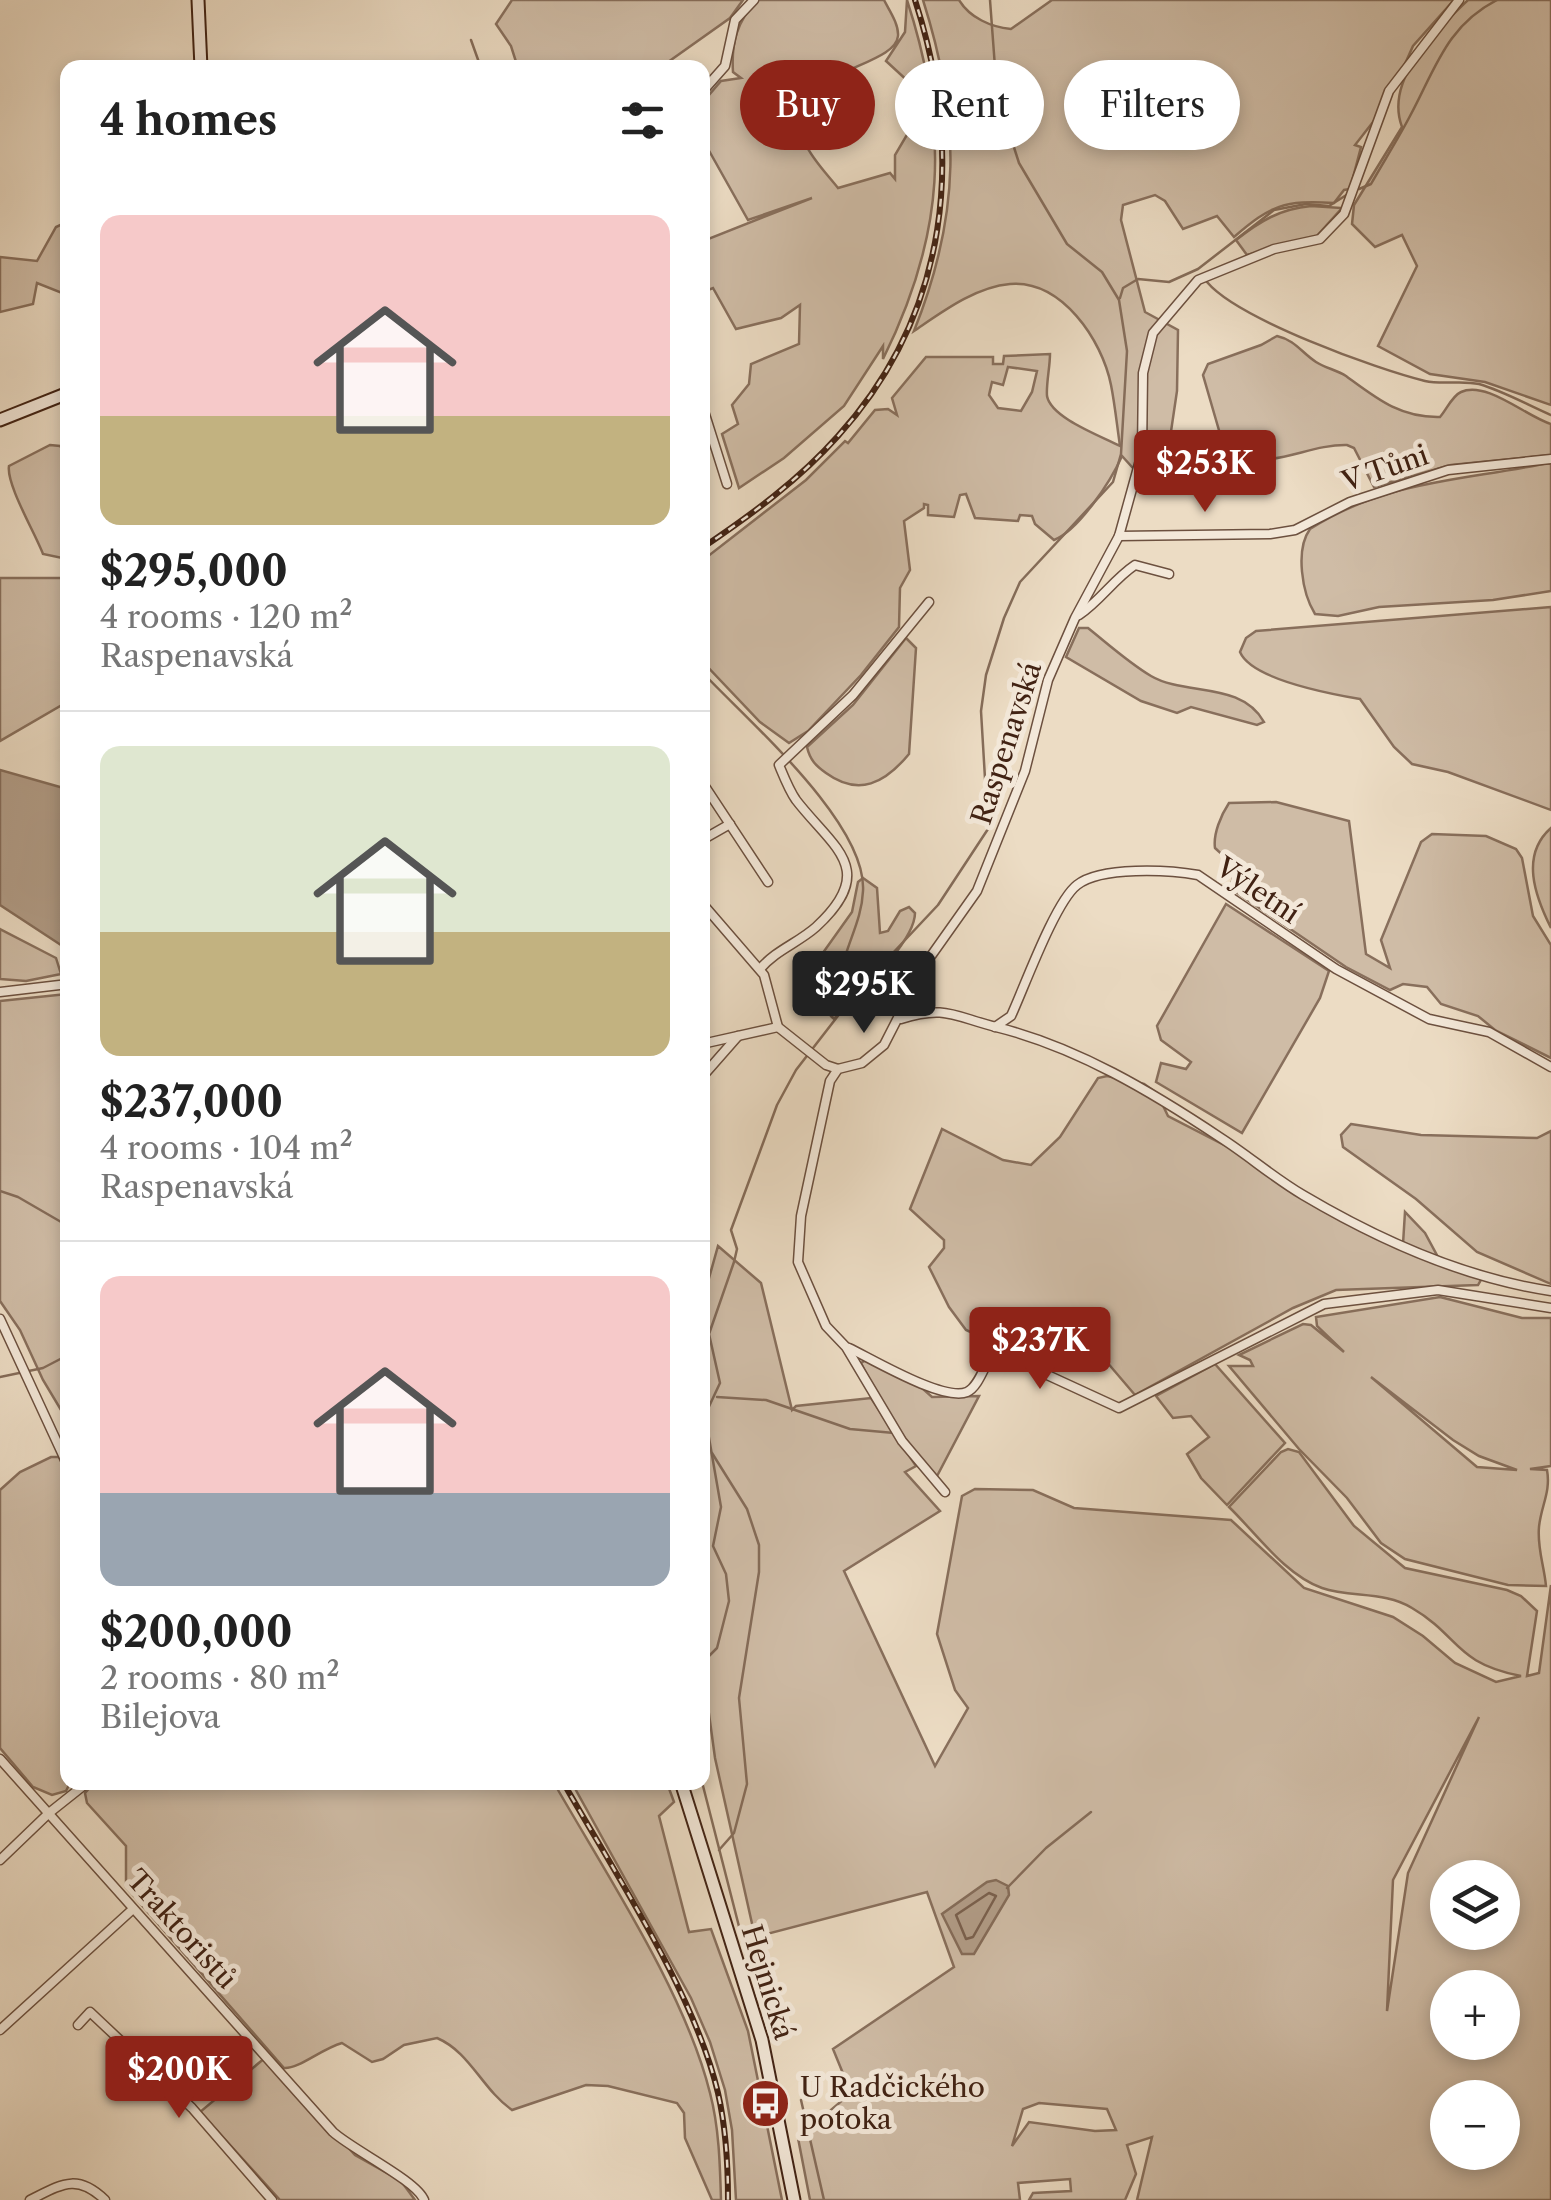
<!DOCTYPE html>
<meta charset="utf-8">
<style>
:root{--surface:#fff;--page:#f6f6f6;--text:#222;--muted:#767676;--line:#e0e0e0;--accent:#8f2418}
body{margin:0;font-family:"Libre Caslon Text",serif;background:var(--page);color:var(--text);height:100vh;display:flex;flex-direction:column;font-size:38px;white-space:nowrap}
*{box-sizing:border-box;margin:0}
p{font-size:32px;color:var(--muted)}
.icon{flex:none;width:55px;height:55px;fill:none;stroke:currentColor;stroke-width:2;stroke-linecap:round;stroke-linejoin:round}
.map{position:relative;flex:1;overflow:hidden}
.details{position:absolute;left:60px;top:60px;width:650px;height:1730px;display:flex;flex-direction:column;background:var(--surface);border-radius:20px;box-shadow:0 5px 15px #0003}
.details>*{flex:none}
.guide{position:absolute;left:740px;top:60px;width:660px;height:90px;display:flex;gap:20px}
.controls{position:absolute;left:1430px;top:1860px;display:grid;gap:20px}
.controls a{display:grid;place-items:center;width:90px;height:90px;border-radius:50%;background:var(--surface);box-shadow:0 5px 15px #0003;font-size:50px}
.price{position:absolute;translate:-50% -85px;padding:0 22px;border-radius:10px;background:var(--accent);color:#fff;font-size:32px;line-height:65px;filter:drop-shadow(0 2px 5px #0008)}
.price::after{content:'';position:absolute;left:50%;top:60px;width:30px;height:22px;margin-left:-15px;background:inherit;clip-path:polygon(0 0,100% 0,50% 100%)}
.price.active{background:#222;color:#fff}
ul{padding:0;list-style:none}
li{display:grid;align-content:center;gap:20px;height:530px;padding:0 40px}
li+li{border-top:2px solid var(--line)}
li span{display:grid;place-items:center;height:310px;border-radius:20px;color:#555}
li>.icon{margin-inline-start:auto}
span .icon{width:180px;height:180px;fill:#fffc;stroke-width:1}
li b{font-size:42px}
h2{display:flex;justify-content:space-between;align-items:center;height:120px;padding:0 40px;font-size:42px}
.pill{padding:0 35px;border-radius:45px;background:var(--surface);box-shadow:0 5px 15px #0003;font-size:35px;line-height:90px}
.pill.active{background:var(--accent);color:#fff}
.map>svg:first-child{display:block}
</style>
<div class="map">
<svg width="1551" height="2200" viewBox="0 0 1551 2200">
<rect width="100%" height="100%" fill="#ecdcc4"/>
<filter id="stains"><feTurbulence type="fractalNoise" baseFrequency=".002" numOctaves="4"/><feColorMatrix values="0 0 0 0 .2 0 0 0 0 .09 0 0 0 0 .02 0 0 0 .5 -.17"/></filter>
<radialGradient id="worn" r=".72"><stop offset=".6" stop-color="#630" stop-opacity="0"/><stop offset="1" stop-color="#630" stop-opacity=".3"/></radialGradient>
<g fill="#cfbca6" stroke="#886f5c" stroke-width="2.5" fill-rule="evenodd">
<path d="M512,0H743L730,18L661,67L518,68L511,46L496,24Z"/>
<path d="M757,0H884C889,10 899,24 898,36C895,70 775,70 805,143C812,159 827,174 838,188L890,173L895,179V155L911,128L917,106L911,84L886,61L905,32L907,0C950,132 945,234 883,359V346L844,406L784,458L739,488L722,434L738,424L732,405L749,384L751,364L799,344L800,305L781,318L736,329L713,288L703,292V241L812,198L748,220L703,140V102L721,81L741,78L733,72C731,42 737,22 757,0Z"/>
<path d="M923,0H959C970,18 991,27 1011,29L1052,0H1454L1413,46L1387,104L1355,145L1361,147L1350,189L1344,190L1334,203C1284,200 1271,205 1234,237L1217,216L1183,229L1165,201L1155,195L1123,205L1121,220L1145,312L1178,330L1177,391L1165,472L1141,477L1122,456C1111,481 1079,530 1054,540L1035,524L1032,516L1020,515L1018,521L975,518L966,494L960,495L954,517L928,515V505L924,504V508L904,521L910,570L900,588L899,627L861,675L808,731L789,743L760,722L703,662L702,567L709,565L703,564V560L806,480L845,441L848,443L875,410L888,409L897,415L892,398L926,357H993V364H1003L1004,356L1050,354C1050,367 1046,384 1047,396C1051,418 1101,436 1120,446C1117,426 1115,405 1111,385C1102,340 1062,280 1010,284C975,287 942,312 914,331C961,214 961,119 923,0ZM1008,367L1037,371L1032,392L1021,411L998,408L989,395L992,382L1003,385Z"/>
<path d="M1468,0H1551V405L1485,382L1430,374L1378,346L1417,266L1402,235L1375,247L1352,224L1354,205L1402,127C1384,79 1436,31 1468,0Z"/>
<path d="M1311,206L1342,208L1315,238L1247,255L1236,240C1260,221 1280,209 1311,206Z"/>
<path d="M67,222V295L37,283L33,304L0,312V257L37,261L56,227Z"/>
<path d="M1277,336C1295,340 1302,353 1316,362C1325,368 1337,370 1346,376C1376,398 1400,418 1440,417C1447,409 1452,396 1461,392C1486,380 1527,417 1551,424V455L1451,465L1374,487L1354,448L1347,445C1305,444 1267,474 1225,451L1203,375L1208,364L1261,345Z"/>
<path d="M50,445L60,446L67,453V559L43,554C35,533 6,484 9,466Z"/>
<path d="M1548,463L1551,464V591L1493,600L1379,607L1338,616L1315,614C1302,593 1295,550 1310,529C1387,480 1462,481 1548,463Z"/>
<path d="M0,578H68L67,702L0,741Z"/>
<path d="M1551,607V810L1448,772L1412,764L1394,747L1360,699C1331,694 1252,680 1240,652L1246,638L1256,631Z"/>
<path d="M1079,628H1088C1108,644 1129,663 1151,676C1185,696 1241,681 1264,722L1257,725L1191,707L1177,713L1141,701L1066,657Z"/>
<path d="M906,638L916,648L909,754C885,783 859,797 826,773C816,766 810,760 807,747L853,705Z"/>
<path d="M1276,802L1349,821L1366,954L1390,968L1381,940L1421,842L1432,834L1486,836L1516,849L1522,858L1533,916L1551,945V1058L1495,1030L1478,1016L1441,1004L1427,987L1403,984L1390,990L1346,967L1230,888C1238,865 1231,863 1215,848C1213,834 1221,815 1229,803Z"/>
<path d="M1551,828V928C1535,896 1520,855 1551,828Z"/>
<path d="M863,878L877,888L880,933L888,931L900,911L909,907L915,913C915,943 855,997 834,1019L800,985L852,912L858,882Z"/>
<path d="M1226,904L1329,971L1320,998L1242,1133L1156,1082L1161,1063L1186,1069L1191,1062L1161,1040L1157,1026Z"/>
<path d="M0,929L56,958L61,974L26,981L0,979Z"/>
<path d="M67,994H68L67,1420L43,1380L20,1330L0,1301V1001Z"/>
<path d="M1107,1076L1144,1084L1157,1093L1168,1116L1259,1163L1368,1234L1403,1244L1405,1212L1425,1233L1438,1257L1482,1278L1478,1285L1336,1290L1293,1308L1135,1395L1083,1334L1066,1337L1046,1366L966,1330L949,1307L929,1267L944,1248V1240L910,1209L942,1129L1003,1160L1031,1165L1060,1137L1098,1078Z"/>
<path d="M1351,1124L1421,1135L1537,1138L1551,1131V1284L1477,1252L1416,1199L1343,1147L1341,1135Z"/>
<path d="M718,1246L761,1283L792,1410L796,1406L871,1398L916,1466L905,1472L940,1511L844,1571L935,1766L968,1708L955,1690L937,1634L962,1496L975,1489L1033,1490L1074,1508L1231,1520L1304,1588L1393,1617L1423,1636L1455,1663L1496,1682L1521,1676C1454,1663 1460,1636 1412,1608C1385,1591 1351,1598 1322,1588C1285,1575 1256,1533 1229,1507L1281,1452L1288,1449L1299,1452L1354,1526L1405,1568L1507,1590L1521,1596L1537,1611L1527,1676L1539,1673L1551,1585V2200H1137L1152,2137L1127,2145L1136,2174L1125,2200H1029L1033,2193L1071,2191L1070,2179L1018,2183L1020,2200H810L798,2138L851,2093L833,2049L954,1967L927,1892L755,1937L715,1758L702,1663V1303ZM1479,1717L1408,1873L1387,2011L1393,1880ZM1448,1878H1502V1932H1448ZM1448,1988H1502V2042H1448ZM1448,2098H1502V2152H1448ZM1039,2103L1107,2109L1116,2130L1095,2131L1029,2122L1012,2146L1023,2109Z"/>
<path d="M1440,1297L1522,1318H1551V1466L1530,1469L1547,1470C1551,1492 1541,1506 1539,1527C1537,1548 1544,1565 1546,1586L1508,1585L1405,1559L1381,1543L1347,1498L1299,1449L1229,1366H1253L1250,1360L1239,1355L1303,1324L1311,1325L1344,1352L1317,1326L1316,1317ZM1371,1377L1453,1440L1479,1456L1517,1470L1477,1467Z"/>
<path d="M866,1360L922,1388L932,1397L979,1396L936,1478L887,1415L861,1363Z"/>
<path d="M1215,1364L1285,1443L1227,1505L1201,1478L1187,1454L1209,1437L1191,1416L1173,1418L1156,1396Z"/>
<path d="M51,1457H59L67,1475L70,1783L66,1791L52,1795L33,1787L0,1748V1490L20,1472Z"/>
<path d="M95,1782L554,1783C606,1874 685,1992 710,2093C719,2127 720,2164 721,2200H712L685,2138L684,2113L677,2103L608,2086L586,2085L512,2110C482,2089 470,2052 437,2038L404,2045L383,2059L372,2062L342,2043C321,2049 299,2069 284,2068L126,1887V1846L87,1803L85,1793Z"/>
<path d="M572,1783H667L674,1802L659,1816L689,1932L711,1929L748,2031L782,2200H736L732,2130L725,2090L710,2042L691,1998Z"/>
<path d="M266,2057L355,2155L401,2181L415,2200H280L200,2112Z"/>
</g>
<g fill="#b29d88" stroke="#856c59" stroke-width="2.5">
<path d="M0,770L67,789V949L0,905Z"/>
<path d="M996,1880L1008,1886L1009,1895L974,1954H962L942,1914L987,1882Z"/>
</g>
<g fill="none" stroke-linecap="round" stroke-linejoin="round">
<path stroke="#7a604e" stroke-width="2.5" d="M989,1893L996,1896L973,1937L966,1939L956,1915Z"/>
<g stroke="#856c59" stroke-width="2.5">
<path d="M471,40L481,68"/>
<path d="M1359,189L1371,184C1384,161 1398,139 1410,116C1435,70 1446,26 1497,0"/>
<path d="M1207,282C1238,319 1376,369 1425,381C1443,385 1462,380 1479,384C1503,391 1528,405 1551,415"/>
<path d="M1120,298L1123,288L1138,279L1169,282L1198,269L1274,210L1306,204L1329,206L1348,194"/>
<path d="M702,672C748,721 867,823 863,891C862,915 852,934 845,957C839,976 836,997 832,1017"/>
<path d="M0,1191L18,1197L68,1226"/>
<path d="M0,1377L43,1368L68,1355"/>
<path d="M717,1397L766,1400L850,1429L894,1433"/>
<path d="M712,1453L747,1509L759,1545V1572L739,1698L747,1784L734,1833L719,1850"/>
<path d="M702,1663L717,1648L729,1601L726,1574L713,1546L721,1507L705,1415L720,1383L709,1334L734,1262L737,1249L731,1230L777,1105L796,1070L858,990L938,905L988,829L981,711L986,675L1004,618L1020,582L1113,482L1121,454L1127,351L1119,300L1102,272L1067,244L1019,163L997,94L990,0"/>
<path d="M702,1782L744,1946"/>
<path d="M1007,1888L1046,1848L1091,1812"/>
<path d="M801,2100L824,2200"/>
</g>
<defs>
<g id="street">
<path d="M702,92L725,66L735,20L754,0"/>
<path d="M702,405L727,484"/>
<path d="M1119,536L1270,534L1295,530L1350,502L1448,470L1551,459"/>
<path d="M1079,615C1100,601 1114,579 1135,565L1169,574"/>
<path d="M702,782L768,882"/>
<path d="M702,840L730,824"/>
<path d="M702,903L764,975L778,1027L826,1065L838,1069"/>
<path d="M760,969C776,950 798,943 816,927C879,869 833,848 796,800C789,790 784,777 779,765L853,695L929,602"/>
<path d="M0,992L68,984"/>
<path d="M901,1019C945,1005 953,1016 996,1027C1077,1047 1152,1092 1221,1138C1249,1156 1274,1178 1303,1195C1379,1240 1464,1278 1551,1291"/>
<path d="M995,1027L1011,1016C1024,988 1055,902 1077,885C1101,866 1169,870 1198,875L1336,969L1429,1019L1489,1032L1551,1067"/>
<path d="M702,1044L778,1027"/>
<path d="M702,1077L738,1036"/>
<path d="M0,1319L68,1466"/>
<path d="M849,1348C872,1359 944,1402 967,1392C979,1387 985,1363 993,1353L1011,1351L1043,1373L1119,1408L1324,1304L1438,1290L1551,1308"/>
<path d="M945,1492L902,1441L846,1347L826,1326L798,1262L801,1216L830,1081L838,1069L862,1063L884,1045L926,963L977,891L1025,771L1048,680L1075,618L1119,536L1142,453L1143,373L1153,333L1198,280L1274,249L1320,239L1344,214L1389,91L1459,0"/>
<path d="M0,1759L333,2132C353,2150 417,2181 424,2200"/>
<path d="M0,1860L49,1813L88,1782"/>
<path d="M78,2025L90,2012L192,2108L272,2200"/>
<path d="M0,2030L133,1909"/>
<path d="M30,2200C62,2184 77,2173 105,2200"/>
</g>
<g id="secondary">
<path d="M198,0L201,68"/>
<path d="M0,420L68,393"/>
<path d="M681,1782L762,2040L794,2200"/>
</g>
</defs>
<use href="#street" stroke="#6c503f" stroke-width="11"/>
<use href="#secondary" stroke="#412213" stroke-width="15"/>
<use href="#street" stroke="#f3e8d9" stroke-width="8"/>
<use href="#secondary" stroke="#f3e8d9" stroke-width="11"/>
<defs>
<g id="rail">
<path d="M702,548C751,515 799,480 838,436C950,312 965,154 915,0"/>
<path d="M563,1782C614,1872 695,1994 718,2093C726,2128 728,2164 728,2200"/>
</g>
</defs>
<use href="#rail" stroke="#412213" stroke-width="6"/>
<use href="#rail" stroke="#f3e8d9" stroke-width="2.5" stroke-dasharray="8" stroke-linecap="butt"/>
</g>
<defs>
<symbol id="bus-disc" viewBox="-11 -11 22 22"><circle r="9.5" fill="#8f2418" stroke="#f3e8d9"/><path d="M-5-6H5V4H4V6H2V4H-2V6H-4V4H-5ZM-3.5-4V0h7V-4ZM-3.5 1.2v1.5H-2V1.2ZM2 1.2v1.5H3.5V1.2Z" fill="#fff"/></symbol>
</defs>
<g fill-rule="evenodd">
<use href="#bus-disc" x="738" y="2076" width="55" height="55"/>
</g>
<g text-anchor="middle" stroke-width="10" stroke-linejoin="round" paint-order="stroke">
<g font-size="28" fill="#412213" stroke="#f3e8d9">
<text transform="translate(1385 468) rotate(-19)" y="10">V Tůni</text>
<text transform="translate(1006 743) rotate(-72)" y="10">Raspenavská</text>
<text transform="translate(1258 890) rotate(34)" y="10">Výletní</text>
<text transform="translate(182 1929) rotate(48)" y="10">Traktoristů</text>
<text transform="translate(768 1982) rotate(73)" y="10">Hejnická</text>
</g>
<g font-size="28" fill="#412213" stroke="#f3e8d9" text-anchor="start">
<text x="800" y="2097">U Radčického<tspan x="800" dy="32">potoka</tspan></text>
</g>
</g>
<rect width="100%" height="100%" filter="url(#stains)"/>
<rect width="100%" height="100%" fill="url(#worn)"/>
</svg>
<div class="controls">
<a><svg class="icon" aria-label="layers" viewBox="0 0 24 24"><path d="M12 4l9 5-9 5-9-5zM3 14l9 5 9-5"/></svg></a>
<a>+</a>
<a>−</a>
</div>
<b class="price" style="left:1205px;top:515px">$253K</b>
<b class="price active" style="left:864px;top:1036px">$295K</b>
<b class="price" style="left:1040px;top:1392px">$237K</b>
<b class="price" style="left:179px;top:2121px">$200K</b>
<div class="guide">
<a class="pill active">Buy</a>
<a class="pill">Rent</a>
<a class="pill">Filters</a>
</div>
<section class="details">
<h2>4 homes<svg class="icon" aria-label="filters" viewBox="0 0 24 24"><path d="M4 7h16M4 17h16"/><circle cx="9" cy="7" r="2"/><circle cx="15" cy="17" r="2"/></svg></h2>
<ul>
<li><span style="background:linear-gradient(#f6c9c9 65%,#c2b280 0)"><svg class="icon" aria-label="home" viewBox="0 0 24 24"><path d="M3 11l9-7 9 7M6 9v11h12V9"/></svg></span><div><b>$295,000</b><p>4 rooms · 120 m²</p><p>Raspenavská</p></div></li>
<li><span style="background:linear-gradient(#dfe7d0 60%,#c2b280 0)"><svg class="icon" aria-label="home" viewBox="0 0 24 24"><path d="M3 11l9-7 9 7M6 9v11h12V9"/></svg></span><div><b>$237,000</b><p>4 rooms · 104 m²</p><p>Raspenavská</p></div></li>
<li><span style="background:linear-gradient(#f6c9c9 70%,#9aa5b1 0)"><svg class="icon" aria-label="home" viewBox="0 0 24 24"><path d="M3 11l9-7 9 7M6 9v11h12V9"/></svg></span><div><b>$200,000</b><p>2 rooms · 80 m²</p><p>Bilejova</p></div></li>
</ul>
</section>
</div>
